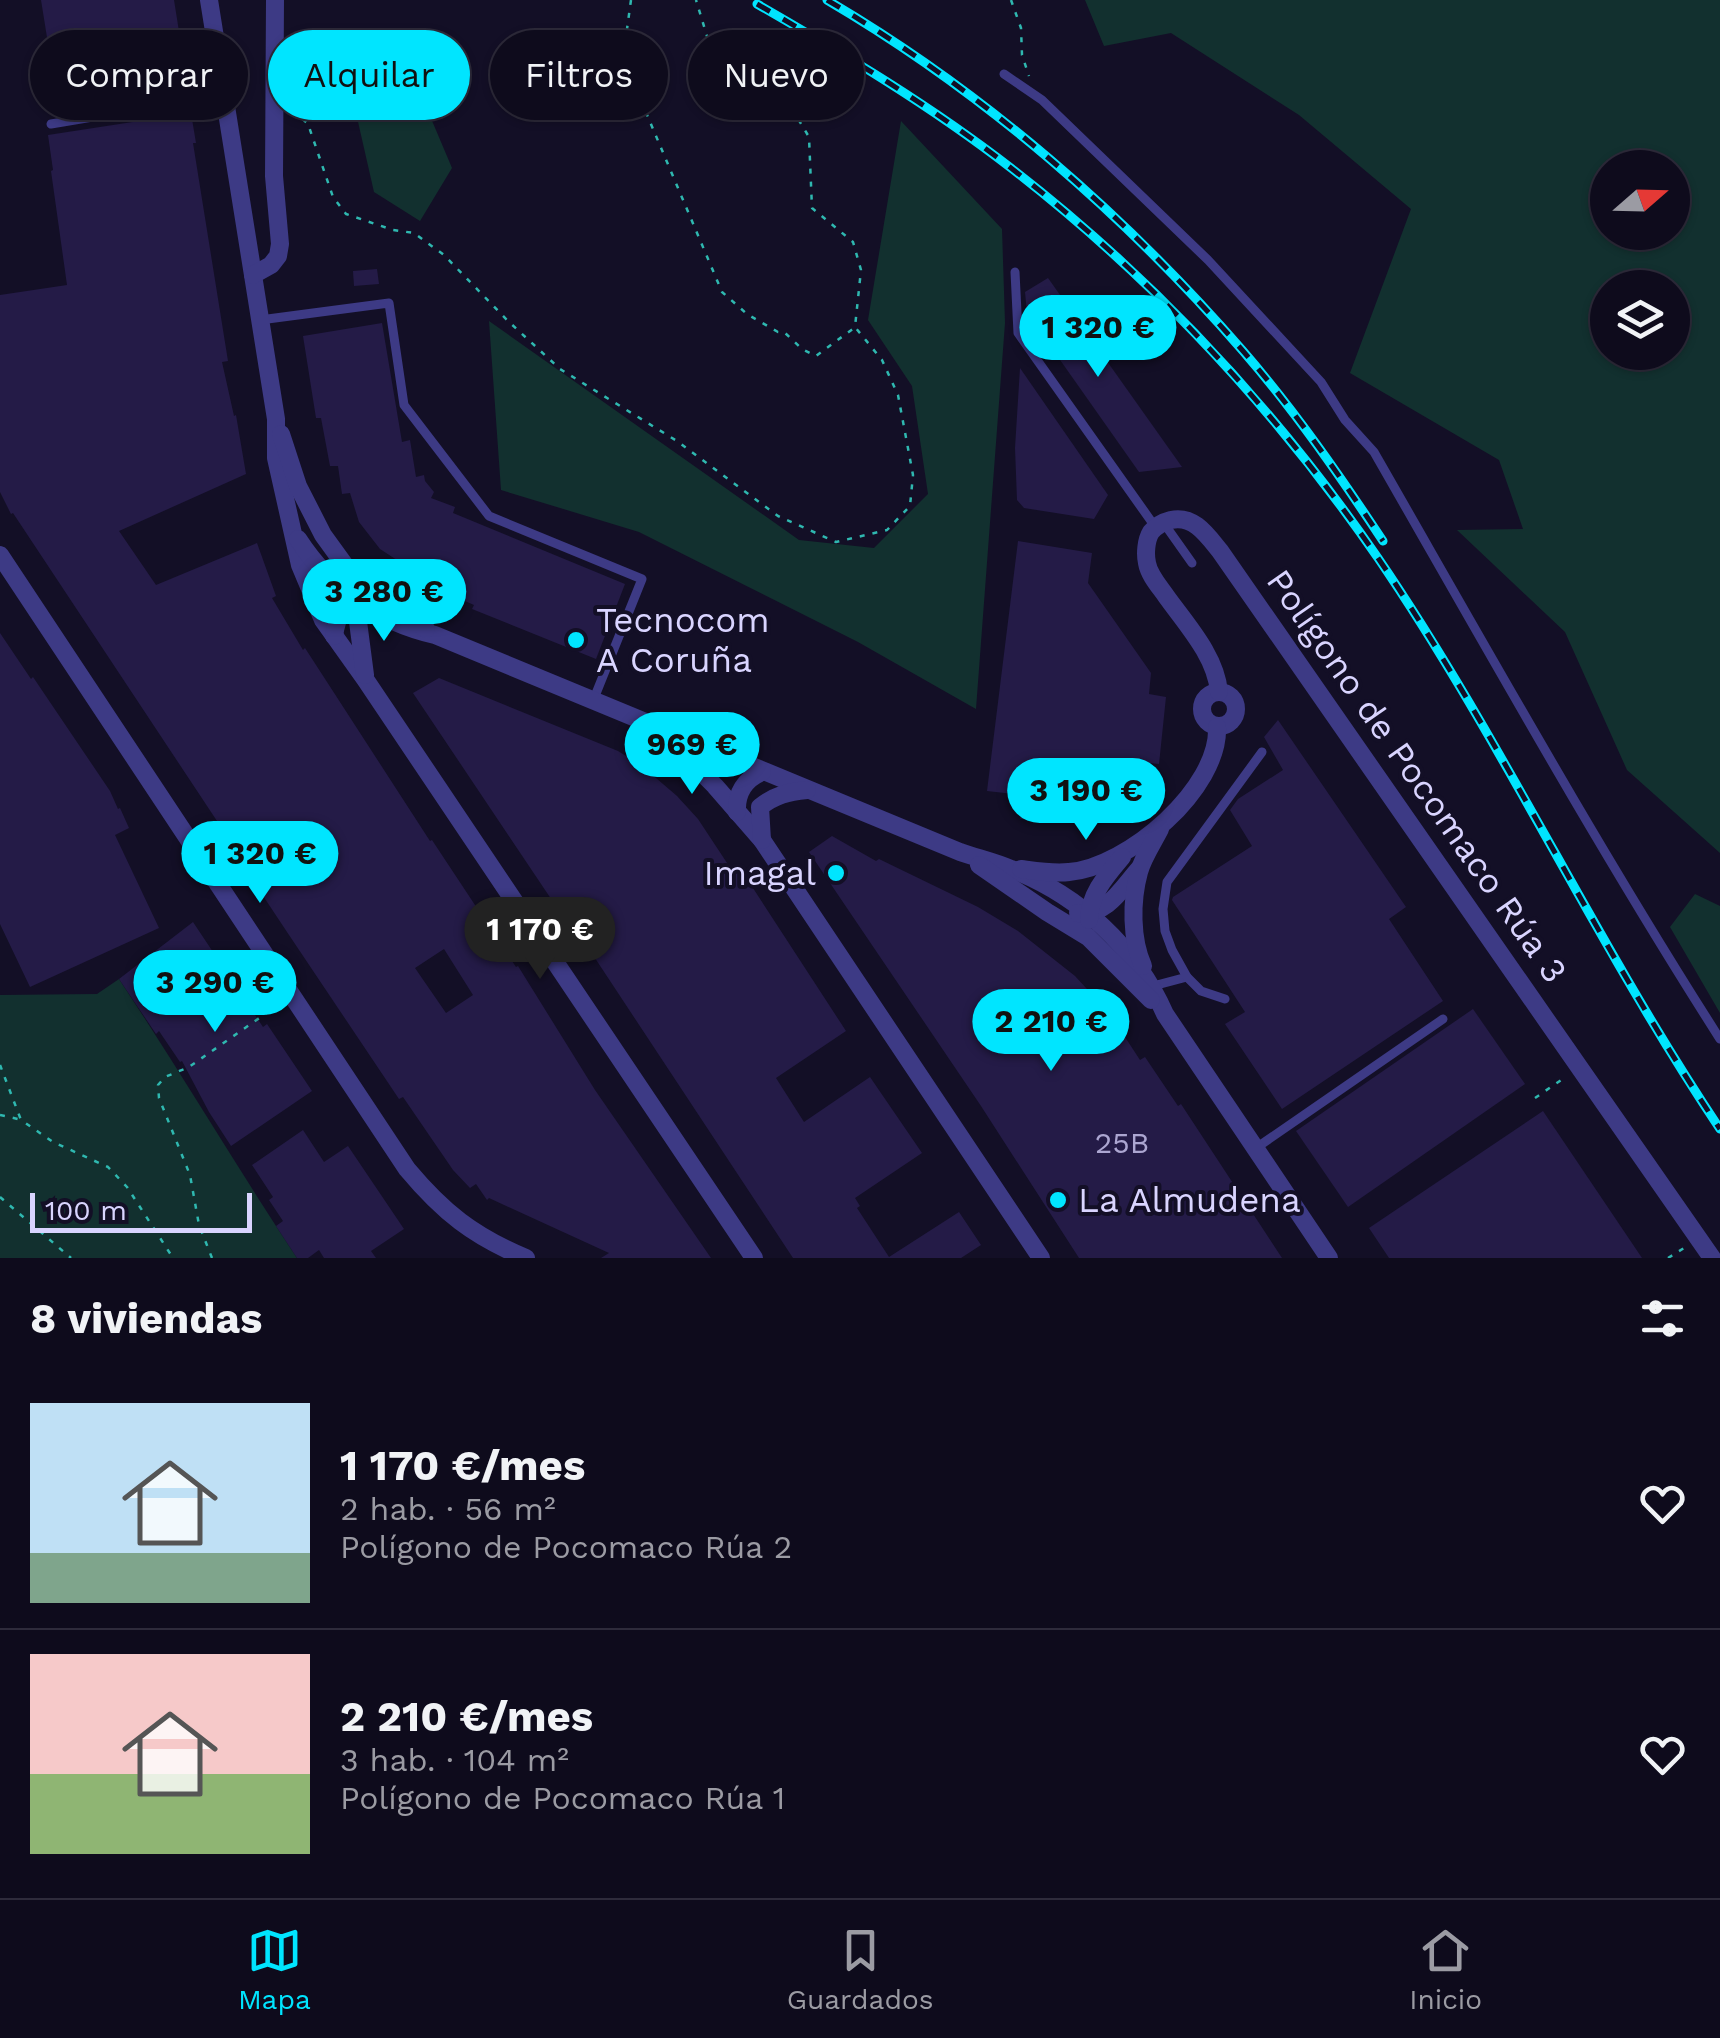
<!DOCTYPE html>
<html lang="es">
<meta charset="utf-8">
<style>
:root{--surface:#0e0b1c;--page:#171425;--text:#f1f3f6;--muted:#9b9ba3;--line:#2e2b3b;--accent:#00e5ff}
body{margin:0;font-family:"Work Sans",sans-serif;background:var(--page);color:var(--text);height:100vh;display:flex;flex-direction:column;font-size:38px;white-space:nowrap}
*{box-sizing:border-box;margin:0}
p{font-size:32px;color:var(--muted)}
.icon{flex:none;width:55px;height:55px;fill:none;stroke:currentColor;stroke-width:2;stroke-linecap:round;stroke-linejoin:round}
.map{position:relative;height:1258px;overflow:hidden}
.side{display:flex;flex-direction:column;background:var(--surface);flex:1}
.side>*{flex:none}
.banner{position:absolute;left:30px;top:30px;width:1000px;height:90px;display:flex;gap:20px}
.needle{width:65px;rotate:70deg}
.buttons{position:absolute;left:1590px;top:150px;display:grid;gap:20px}
.buttons a{display:grid;place-items:center;width:100px;height:100px;border-radius:50%;background:var(--surface);box-shadow:0 2px 8px #0004,0 0 0 2px var(--line);font-size:50px}
.scale{position:absolute;left:30px;bottom:25px;width:222px;box-sizing:border-box;padding-left:10px;border:5px solid #d9d4ff;border-top:0;font-size:28px;line-height:35px;white-space:nowrap;color:#d9d4ff;-webkit-text-stroke:8px #130f26;paint-order:stroke}
.price{position:absolute;translate:-50% -85px;padding:0 22px;border-radius:35px;background:var(--accent);color:#111;font-size:32px;line-height:65px;filter:drop-shadow(0 2px 5px #0008)}
.price::after{content:'';position:absolute;left:50%;top:60px;width:30px;height:22px;margin-left:-15px;background:inherit;clip-path:polygon(0 0,100% 0,50% 100%)}
.price.current{background:#222;color:#fff}
ul{padding:0;list-style:none}
li{display:flex;align-items:center;gap:30px;height:250px;padding:0 30px}
li+li{border-top:2px solid var(--line)}
li span{display:grid;place-items:center;flex:none;width:280px;height:200px;border-radius:0px;color:#555}
li>.icon{margin-inline-start:auto}
span .icon{width:120px;height:120px;fill:#fffc;stroke-width:1}
li b{font-size:42px}
h2{display:flex;justify-content:space-between;align-items:center;height:120px;padding:0 30px;font-size:42px}
.tag{padding:0 35px;border-radius:45px;background:var(--surface);box-shadow:0 2px 8px #0004,0 0 0 2px var(--line);font-size:35px;line-height:90px}
.tag.current{background:var(--accent);color:#111}
.menu{display:flex;justify-content:space-around;align-items:center;height:140px;border-top:2px solid var(--line);background:var(--surface);font-size:28px;color:var(--muted)}
.menu a{display:grid;justify-items:center;gap:5px}
.menu .current{color:var(--accent)}
.map>svg:first-child{display:block}
</style>
<div class="map">
<svg width="1720" height="1258" viewBox="0 0 1720 1258">
<rect width="100%" height="100%" fill="#130f26"/>
<g fill="#12302f" fill-rule="evenodd">
<path d="M1085,0H1720V853L1627,770L1565,632L1457,530L1523,529L1499,460L1350,373L1411,209L1299,115L1171,33L1104,46ZM1608,168H1672V232H1608ZM1608,288H1672V352H1608Z"/>
<path d="M419,90L452,168L420,221L374,192L351,91Z"/>
<path d="M901,121L1002,229L1005,323L976,709L858,642L639,532L501,490L489,321L799,540L874,548L928,494L912,386L868,320Z"/>
<path d="M1695,894L1720,906V1013L1670,927Z"/>
<path d="M119,979C180,1071 236,1166 297,1258H0V995L97,994Z"/>
</g>
<g fill="#241b47" fill-rule="evenodd">
<path d="M41,0H174L188,88L47,112L38,58L50,56Z"/>
<path d="M191,113L196,143H193L228,361L222,362L234,416L236,415L246,474L119,531L156,585L257,543L276,596L272,598L303,650L305,648L430,841L432,840L516,967L518,966L595,1090L711,1258H601L609,1253L489,1198L487,1200L476,1184L470,1188L453,1170L403,1097L399,1099L287,932L214,822L217,821L13,513L11,514L0,492V295L67,285L51,171L53,170L48,135ZM444,949L473,995L446,1013L415,968Z"/>
<path d="M377,269L379,284L354,286L353,271Z"/>
<path d="M1048,278L1182,467L1139,472L1027,313L1025,292Z"/>
<path d="M382,323L402,442L410,440L416,477L424,475L425,481L434,492L431,498L455,507L453,513L625,584L596,659L472,609L474,605L423,583L424,581L401,569L403,564L380,549L359,522L350,493L342,494L338,466H330L321,418H316L303,336Z"/>
<path d="M1020,368L1108,495L1094,519L1024,508L1017,500L1015,448Z"/>
<path d="M1018,541L1092,553L1088,583L1151,673L1149,694L1166,697L1159,764L1140,762L1137,789L1099,785L1097,803L1079,802L1076,823L1020,819L1023,795L987,791Z"/>
<path d="M0,633L31,679L33,677L110,791L118,809L120,808L129,828L115,835L159,928L30,987L0,924Z"/>
<path d="M439,678L618,751L642,766L677,796L698,819L731,869L738,865L846,1031L776,1078L804,1122L870,1077L922,1153L855,1198L860,1206L857,1208L889,1257L959,1212L981,1245L961,1258H793L587,946L584,948L413,693Z"/>
<path d="M1278,720L1406,907L1389,919L1443,1001L1282,1109L1225,1024L1245,1012L1172,900L1173,897L1252,846L1230,810L1238,799L1283,770L1264,737Z"/>
<path d="M832,836L876,861L879,859L978,907L1018,931L1075,976L1110,1014L1140,1060L1145,1057L1178,1106L1181,1104L1282,1258H1079L981,1106L809,852Z"/>
<path d="M193,922L263,1027L267,1024L312,1091L231,1146L209,1112L182,1061L180,1062L159,1031L156,1034L119,979Z"/>
<path d="M1473,1009L1525,1084L1348,1207L1296,1131Z"/>
<path d="M1543,1111L1642,1258H1389L1369,1228Z"/>
<path d="M303,1130L324,1162L348,1146L404,1229L371,1251L376,1258H324L319,1250L308,1258H297L276,1226L283,1221L269,1200L273,1197L252,1165Z"/>
</g>
<g fill="none" stroke-linecap="round" stroke-linejoin="round">
<g stroke="#2fb8b0" stroke-width="2.5" stroke-dasharray="5 8" stroke-linecap="butt">
<path d="M631,0L623,58L722,292L747,314L778,332H784L802,349L816,356L854,328"/>
<path d="M1011,0L1021,28L1022,55L1029,76"/>
<path d="M293,110L308,124L333,197L346,214L393,230L414,233L444,255L508,321L560,369L677,441L778,516L836,542L887,530L910,506L913,475L898,395L882,360L855,327L861,270L853,242L812,208L809,137L783,94L742,74L710,46L696,0"/>
<path d="M0,1065L21,1120L53,1142L108,1167L127,1187L173,1258"/>
<path d="M1535,1098L1567,1076"/>
<path d="M0,1115L18,1119"/>
<path d="M0,1197L71,1258"/>
<path d="M212,1258L199,1225L190,1175L159,1098L158,1085L165,1077L189,1067L278,1005"/>
<path d="M1668,1258L1684,1248"/>
</g>
<g stroke="#3d3a85" stroke-width="9">
<path d="M1004,74L1042,100L1208,260L1321,382L1345,420L1374,452C1487,649 1598,848 1720,1039"/>
<path d="M51,124L224,95"/>
<path d="M1015,272L1018,333L1156,528"/>
<path d="M260,320L389,303L404,405L489,516L642,579L593,701"/>
<path d="M1163,522L1192,563"/>
<path d="M1153,986L1187,977"/>
<path d="M1225,999L1201,991L1187,977L1172,950L1165,931L1163,909L1167,882L1262,752"/>
<path d="M1256,1148L1443,1019"/>
</g>
<g stroke="#3d3a85" stroke-width="18">
<path d="M209,0L276,419V458L300,565L323,620L365,679L754,1258"/>
<path d="M253,275L271,265L278,256L280,244L274,176L275,0"/>
<path d="M281,434L298,486L323,535L344,564L357,614L365,675"/>
<path d="M298,539C331,590 376,621 435,635L960,852C977,858 995,862 1011,869C1079,895 1136,948 1165,1014L1329,1258"/>
<path d="M0,555L407,1169C443,1212 473,1236 526,1258"/>
<path d="M344,565L383,597L426,629"/>
<path d="M334,636C337,616 343,602 364,597"/>
<circle cx="1219" cy="709" r="17"/>
<path d="M1219,692C1216,656 1186,624 1166,596C1159,586 1149,575 1147,563C1145,554 1146,540 1151,532C1156,526 1163,522 1171,520C1194,515 1207,535 1220,551L1712,1258"/>
<path d="M660,735L691,762L715,786L762,840L1041,1258"/>
<path d="M737,812C736,793 745,779 762,772"/>
<path d="M762,840L760,807C775,795 788,792 807,790"/>
<path d="M979,865L1047,912L1088,937L1151,1000"/>
<path d="M1021,869C1036,871 1054,874 1069,872C1128,867 1220,788 1217,727"/>
<path d="M1078,913C1107,916 1122,888 1139,869"/>
<path d="M1089,920C1089,895 1106,876 1122,857"/>
<path d="M1143,966C1131,939 1131,901 1139,872C1143,857 1153,843 1160,829"/>
</g>
<defs>
<g id="rail">
<path d="M827,0C984,92 1125,215 1243,351C1295,411 1340,476 1383,541"/>
<path d="M757,4C844,54 931,106 1011,168C1153,278 1276,410 1378,558C1503,741 1596,944 1720,1129"/>
</g>
</defs>
<use href="#rail" stroke="#00e5ff" stroke-width="9"/>
<use href="#rail" stroke="#130f26" stroke-width="5" stroke-dasharray="15" stroke-linecap="butt"/>
</g>
<g fill="#00e5ff" stroke="#130f26" stroke-width="4">
<circle cx="576" cy="640" r="10"/>
<circle cx="836" cy="873" r="10"/>
<circle cx="1058" cy="1200" r="10"/>
</g>
<g text-anchor="middle" stroke-width="8" stroke-linejoin="round" paint-order="stroke">
<g font-size="30" fill="#aca6d1">
<text x="1122" y="1153">25B</text>
</g>
<g font-size="35" fill="#d9d4ff" stroke="#130f26" text-anchor="start">
<text x="596" y="632">Tecnocom<tspan x="596" dy="40">A Coruña</tspan></text>
<text x="816" y="885" text-anchor="end">Imagal</text>
<text x="1078" y="1212">La Almudena</text>
</g>
<g font-size="35" fill="#d9d4ff" stroke="#130f26">
<text transform="translate(1417 776) rotate(55)" y="12">Polígono de Pocomaco Rúa 3</text>
</g>
</g>
</svg>
<div class="buttons">
<a><svg class="needle" viewBox="-14 -14 28 28"><path d="M0-13l5 13h-10z" fill="#e53935"/><path d="M0 13l5-13h-10z" fill="#9b9ba3"/></svg></a>
<a><svg class="icon" aria-label="layers" viewBox="0 0 24 24"><path d="M12 4l9 5-9 5-9-5zM3 14l9 5 9-5"/></svg></a>
</div>
<div class="scale">100 m</div>
<b class="price" style="left:1098px;top:380px">1 320 €</b>
<b class="price" style="left:384px;top:644px">3 280 €</b>
<b class="price" style="left:692px;top:797px">969 €</b>
<b class="price" style="left:1086px;top:843px">3 190 €</b>
<b class="price" style="left:260px;top:906px">1 320 €</b>
<b class="price current" style="left:540px;top:982px">1 170 €</b>
<b class="price" style="left:215px;top:1035px">3 290 €</b>
<b class="price" style="left:1051px;top:1074px">2 210 €</b>
<div class="banner">
<a class="tag">Comprar</a>
<a class="tag current">Alquilar</a>
<a class="tag">Filtros</a>
<a class="tag">Nuevo</a>
</div>
</div>
<section class="side">
<h2>8 viviendas<svg class="icon" aria-label="filters" viewBox="0 0 24 24"><path d="M4 7h16M4 17h16"/><circle cx="9" cy="7" r="2"/><circle cx="15" cy="17" r="2"/></svg></h2>
<ul>
<li><span style="background:linear-gradient(#bfe0f5 75%,#7fa58c 0)"><svg class="icon" aria-label="home" viewBox="0 0 24 24"><path d="M3 11l9-7 9 7M6 9v11h12V9"/></svg></span><div><b>1 170 €/mes</b><p>2 hab. · 56 m²</p><p>Polígono de Pocomaco Rúa 2</p></div><svg class="icon" aria-label="heart" viewBox="0 0 24 24"><path d="M12 20l-8-8c-3-5 5-10 8-4 3-6 11-1 8 4z"/></svg></li>
<li><span style="background:linear-gradient(#f6c9c9 60%,#8fb573 0)"><svg class="icon" aria-label="home" viewBox="0 0 24 24"><path d="M3 11l9-7 9 7M6 9v11h12V9"/></svg></span><div><b>2 210 €/mes</b><p>3 hab. · 104 m²</p><p>Polígono de Pocomaco Rúa 1</p></div><svg class="icon" aria-label="heart" viewBox="0 0 24 24"><path d="M12 20l-8-8c-3-5 5-10 8-4 3-6 11-1 8 4z"/></svg></li>
</ul>
</section>
<nav class="menu">
<a class="current"><svg class="icon" aria-label="map" viewBox="0 0 24 24"><path d="M3 6l6-2 6 2 6-2v14l-6 2-6-2-6 2zM9 4v14M15 6v14"/></svg>Mapa</a>
<a><svg class="icon" aria-label="saved" viewBox="0 0 24 24"><path d="M7 4h10v16l-5-4-5 4z"/></svg>Guardados</a>
<a><svg class="icon" aria-label="home" viewBox="0 0 24 24"><path d="M3 11l9-7 9 7M6 9v11h12V9"/></svg>Inicio</a>
</nav>
